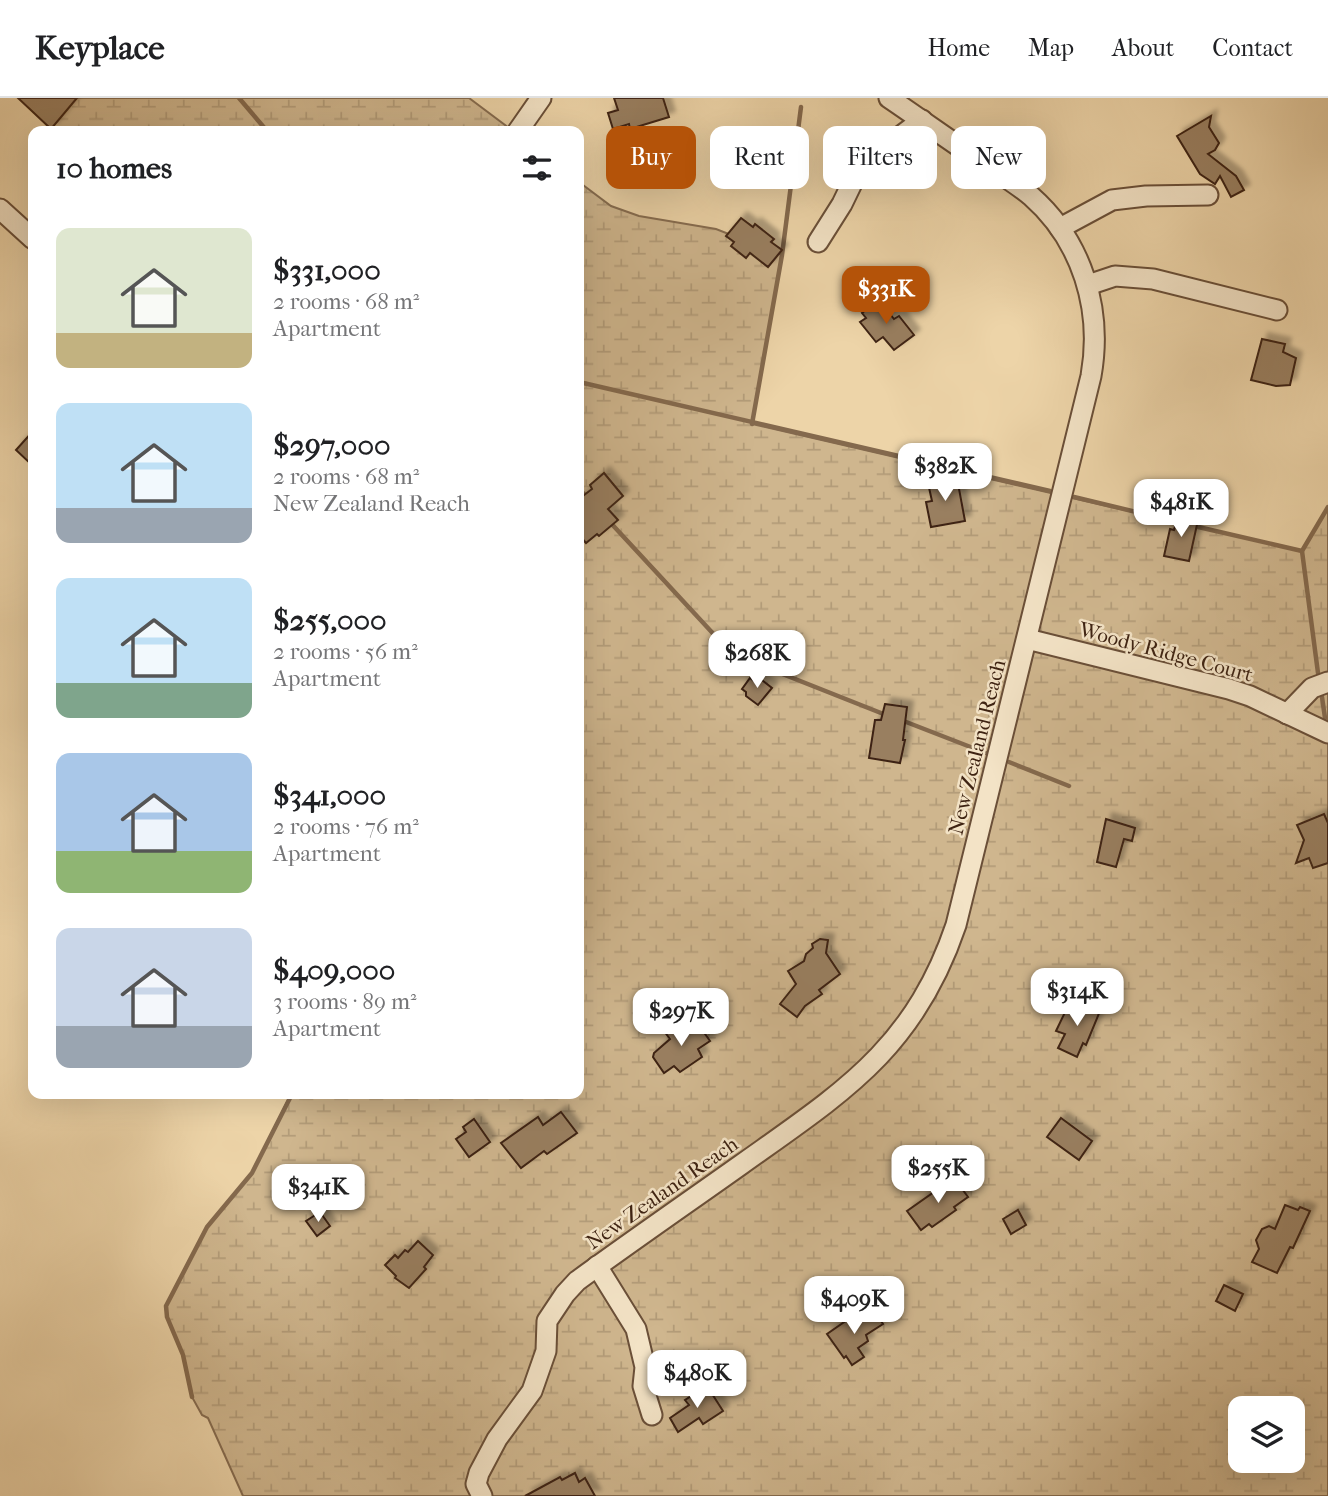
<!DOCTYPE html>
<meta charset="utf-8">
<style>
:root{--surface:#fff;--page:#f6f6f6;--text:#202124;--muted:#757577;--line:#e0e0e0;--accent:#b45309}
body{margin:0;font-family:"IM FELL French Canon",serif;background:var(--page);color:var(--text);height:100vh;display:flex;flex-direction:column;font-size:26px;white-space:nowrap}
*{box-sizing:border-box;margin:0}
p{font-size:23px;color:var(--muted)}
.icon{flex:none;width:38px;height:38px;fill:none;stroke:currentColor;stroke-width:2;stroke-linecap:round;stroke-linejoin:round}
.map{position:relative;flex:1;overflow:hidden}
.details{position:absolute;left:28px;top:28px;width:556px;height:973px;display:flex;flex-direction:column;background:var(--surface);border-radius:14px;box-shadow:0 7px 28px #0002}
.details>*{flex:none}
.hud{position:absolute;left:606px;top:28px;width:616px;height:63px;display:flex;gap:14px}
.tools{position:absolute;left:1228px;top:1298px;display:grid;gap:14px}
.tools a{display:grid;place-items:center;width:77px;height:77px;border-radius:14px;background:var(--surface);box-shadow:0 7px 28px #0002;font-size:35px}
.price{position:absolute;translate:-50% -60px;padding:0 16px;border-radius:14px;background:#fff;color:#222;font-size:23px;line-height:46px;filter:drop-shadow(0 2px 4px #0008)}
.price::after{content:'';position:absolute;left:50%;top:42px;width:21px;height:16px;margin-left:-10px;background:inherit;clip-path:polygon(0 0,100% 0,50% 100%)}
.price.current{background:var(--accent);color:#fff}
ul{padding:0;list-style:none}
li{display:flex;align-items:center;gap:21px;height:175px;padding:0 28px}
li span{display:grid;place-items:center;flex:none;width:196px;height:140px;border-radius:14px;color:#555}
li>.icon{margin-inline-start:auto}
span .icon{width:84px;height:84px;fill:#fffc;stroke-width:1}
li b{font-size:30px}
h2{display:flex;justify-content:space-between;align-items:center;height:84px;padding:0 28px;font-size:30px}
.chip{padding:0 24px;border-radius:14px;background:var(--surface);box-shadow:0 7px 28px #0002;font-size:24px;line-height:63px}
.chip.current{background:var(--accent);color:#fff}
header{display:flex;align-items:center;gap:42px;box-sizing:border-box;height:98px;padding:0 35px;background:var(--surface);border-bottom:2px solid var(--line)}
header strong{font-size:33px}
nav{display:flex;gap:38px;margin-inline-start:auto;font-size:24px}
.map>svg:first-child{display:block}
</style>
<header>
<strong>Keyplace</strong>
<nav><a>Home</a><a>Map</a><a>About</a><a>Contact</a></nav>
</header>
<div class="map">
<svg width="1328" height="1398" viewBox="0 0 1328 1398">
<defs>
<pattern id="wetland-marsh" width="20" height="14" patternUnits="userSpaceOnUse" patternTransform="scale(1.75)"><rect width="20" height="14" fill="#cfb68e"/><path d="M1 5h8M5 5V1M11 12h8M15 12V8" fill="none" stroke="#b39c79"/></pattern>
<filter id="shadow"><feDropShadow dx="6" dy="-6" stdDeviation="2" flood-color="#0004"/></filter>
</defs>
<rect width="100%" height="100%" fill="#edd4a8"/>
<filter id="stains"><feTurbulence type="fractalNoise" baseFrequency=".00286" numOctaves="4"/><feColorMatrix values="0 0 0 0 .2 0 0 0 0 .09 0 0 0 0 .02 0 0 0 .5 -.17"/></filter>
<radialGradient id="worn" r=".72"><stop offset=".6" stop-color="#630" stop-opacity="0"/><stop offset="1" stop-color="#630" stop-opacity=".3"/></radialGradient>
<g fill="url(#wetland-marsh)" stroke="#866c50" stroke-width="2" fill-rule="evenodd">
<path d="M48,0H469L513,33H57L47,19Z"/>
<path d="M579,84L611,108L639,118L716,131L782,157L752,326L1302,453L1328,409V1398H243L208,1320L202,1317L192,1299L183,1257L167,1219L166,1208L207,1129L252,1075L291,996H579ZM1241,1311H1293V1363H1241Z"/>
</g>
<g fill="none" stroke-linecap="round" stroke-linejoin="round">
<g stroke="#84694d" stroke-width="4.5">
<path d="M239,0L267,33"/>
<path d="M579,284L1050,393"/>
<path d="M752,326L782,157L801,9"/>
<path d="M579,391L588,400"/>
<path d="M1074,399L1182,425"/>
<path d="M608,422L732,556L886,617"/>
<path d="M1194,428L1302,453"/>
<path d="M1318,575L1302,453L1328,409"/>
<path d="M1322,599L1325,620"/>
<path d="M901,622L986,655"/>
<path d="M1009,664L1069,688"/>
<path d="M192,1299L183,1257L167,1219L166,1208L207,1129L252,1075L292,996"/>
</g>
</g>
<g fill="#997f60" stroke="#3e2312" stroke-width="2" filter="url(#shadow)">
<path d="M18,0H77L51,31Z"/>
<path d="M614,0H663L669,19L630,31L629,26L613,31L608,15L618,12Z"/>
<path d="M1211,18L1209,29L1219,45L1215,52L1208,56L1236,78L1244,92L1231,99L1220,78L1215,86L1200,76L1177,38Z"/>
<path d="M741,120L753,129L755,126L774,141L771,144L782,152L768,169L750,155L746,160L731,148L734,144L726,138Z"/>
<path d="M879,202L894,221L899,218L914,237L894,252L883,239L876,244L860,224L866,220L862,215Z"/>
<path d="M1262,241L1285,246L1283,254L1296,260L1290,287L1276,288L1251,282Z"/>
<path d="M33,333V368L16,352Z"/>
<path d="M604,375L623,398L608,411L618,422L599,438L597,436L586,445L579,437V401L592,391L590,387Z"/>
<path d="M957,380L965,423L931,429L926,404L932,403L928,385Z"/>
<path d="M1178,418L1198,422L1189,463L1164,458L1170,431L1174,432Z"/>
<path d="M758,579L772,590L758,607L746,598V594L742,591L750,580L754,583Z"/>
<path d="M885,606L907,609L903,642H905L900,665L869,660L875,622H881Z"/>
<path d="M1324,716L1328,725V765L1313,770L1309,760L1296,765L1304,742L1297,727Z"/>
<path d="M1106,721L1135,730L1132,743L1124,741L1116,769L1097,764Z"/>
<path d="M820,841L828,842L826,855L840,876L819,892L822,896L805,908L797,919L780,906L796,886L788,873L804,863L806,856L813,850L812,846Z"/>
<path d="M1080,903L1100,913L1086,947L1083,945L1077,959L1058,950L1065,936L1056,933L1068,908L1076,912Z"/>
<path d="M678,923L686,935L698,926L710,943L698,951L702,959L680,974L674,968L664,975L653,959L654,955L670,941L664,933Z"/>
<path d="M561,1014L577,1035L547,1056L544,1053L521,1070L501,1045L538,1019L543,1027Z"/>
<path d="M1061,1020L1092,1043L1079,1062L1047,1039Z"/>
<path d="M474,1021L490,1044L469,1059L456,1041L466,1034L463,1029Z"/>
<path d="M954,1080L968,1099L954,1109L956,1112L932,1129L929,1126L921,1132L907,1113Z"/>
<path d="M1285,1107L1298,1112L1300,1109L1310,1113L1293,1150L1290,1149L1277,1175L1252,1164L1259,1151L1256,1142L1262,1131L1269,1128L1275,1131Z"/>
<path d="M1018,1112L1026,1127L1011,1136L1003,1121Z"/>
<path d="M320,1114L330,1128L317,1138L306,1123Z"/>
<path d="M418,1143L433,1157L424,1169L426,1171L409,1190L395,1180L396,1178L385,1167L395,1157L398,1160L405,1152L408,1154Z"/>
<path d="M1224,1187L1243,1196L1235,1213L1216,1203Z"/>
<path d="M874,1213L883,1226L866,1237L868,1243L858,1250L864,1259L852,1267L846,1258L844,1260L827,1236L853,1218L858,1225Z"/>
<path d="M707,1288L723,1313L703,1326L699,1320L678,1334L670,1320L689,1307L685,1302Z"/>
<path d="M575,1375L579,1384L585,1380L595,1398H525L560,1379L562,1382Z"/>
</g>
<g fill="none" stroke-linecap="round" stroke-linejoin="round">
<defs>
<g id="minor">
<path d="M518,33L541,0"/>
<path d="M0,111L33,141"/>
<path d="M1060,130L1112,102L1146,98L1208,97"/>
<path d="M818,144L842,106L857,75L866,64L922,22"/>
<path d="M1088,187L1115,178L1153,181L1277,212"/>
<path d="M1027,541L1229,591L1250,598L1328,635"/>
<path d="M1287,616L1312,590L1328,584"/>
<path d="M597,1168L636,1231L645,1269L643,1288L652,1317"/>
<path d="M482,1398L476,1386L479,1375L497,1341L532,1293L546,1253L547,1223L565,1196L577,1183C632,1143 687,1105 742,1066C843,994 914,951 956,827L1091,278C1103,211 1082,143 1031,98C1013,83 992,71 973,58C945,39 917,19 889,0"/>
</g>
</defs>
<use href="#minor" stroke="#6a4f38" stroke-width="23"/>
<use href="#minor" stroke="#f3e3c6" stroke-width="19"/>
</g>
<g text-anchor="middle" stroke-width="5" stroke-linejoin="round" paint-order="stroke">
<g font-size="21" fill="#3e2312" stroke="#f3e3c6">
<text transform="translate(1166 554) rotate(15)" y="7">Woody Ridge Court</text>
<text transform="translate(977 649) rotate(-76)" y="7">New Zealand Reach</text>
<text transform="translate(662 1095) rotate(-35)" y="7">New Zealand Reach</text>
</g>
</g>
<rect width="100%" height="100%" filter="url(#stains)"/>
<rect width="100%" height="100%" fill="url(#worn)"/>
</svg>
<div class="tools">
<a><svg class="icon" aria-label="layers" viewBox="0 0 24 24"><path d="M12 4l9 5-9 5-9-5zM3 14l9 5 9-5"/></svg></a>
</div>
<b class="price current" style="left:886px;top:228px">$331K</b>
<b class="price" style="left:945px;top:405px">$382K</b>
<b class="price" style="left:1181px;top:441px">$481K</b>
<b class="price" style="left:757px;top:592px">$268K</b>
<b class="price" style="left:1077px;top:930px">$314K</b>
<b class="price" style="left:681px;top:950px">$297K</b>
<b class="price" style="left:938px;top:1107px">$255K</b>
<b class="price" style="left:318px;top:1126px">$341K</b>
<b class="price" style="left:854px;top:1238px">$409K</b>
<b class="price" style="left:697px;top:1312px">$480K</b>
<div class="hud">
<a class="chip current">Buy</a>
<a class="chip">Rent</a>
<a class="chip">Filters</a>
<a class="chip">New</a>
</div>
<section class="details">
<h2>10 homes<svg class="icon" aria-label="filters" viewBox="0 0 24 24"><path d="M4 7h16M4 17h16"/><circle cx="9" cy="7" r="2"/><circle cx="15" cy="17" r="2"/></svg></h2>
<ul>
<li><span style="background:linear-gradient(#dfe7d0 75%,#c2b280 0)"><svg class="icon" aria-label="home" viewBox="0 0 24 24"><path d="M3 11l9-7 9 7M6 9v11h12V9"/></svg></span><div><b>$331,000</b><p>2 rooms · 68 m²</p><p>Apartment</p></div></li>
<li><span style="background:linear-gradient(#bfe0f5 75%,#9aa5b1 0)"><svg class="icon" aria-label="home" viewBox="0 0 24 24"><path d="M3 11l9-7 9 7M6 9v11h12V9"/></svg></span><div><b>$297,000</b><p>2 rooms · 68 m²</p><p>New Zealand Reach</p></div></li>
<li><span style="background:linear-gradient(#bfe0f5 75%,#7fa58c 0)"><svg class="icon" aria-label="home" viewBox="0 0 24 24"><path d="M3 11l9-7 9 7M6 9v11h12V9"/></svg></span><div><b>$255,000</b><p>2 rooms · 56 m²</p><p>Apartment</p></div></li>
<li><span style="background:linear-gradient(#a9c7e8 70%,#8fb573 0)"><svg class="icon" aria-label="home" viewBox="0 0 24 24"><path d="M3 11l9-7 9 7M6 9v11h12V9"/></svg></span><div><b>$341,000</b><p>2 rooms · 76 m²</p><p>Apartment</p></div></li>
<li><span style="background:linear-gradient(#c9d6e8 70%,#9aa5b1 0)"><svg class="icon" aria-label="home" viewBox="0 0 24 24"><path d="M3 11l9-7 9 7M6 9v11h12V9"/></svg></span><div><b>$409,000</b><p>3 rooms · 89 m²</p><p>Apartment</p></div></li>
</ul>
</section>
</div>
